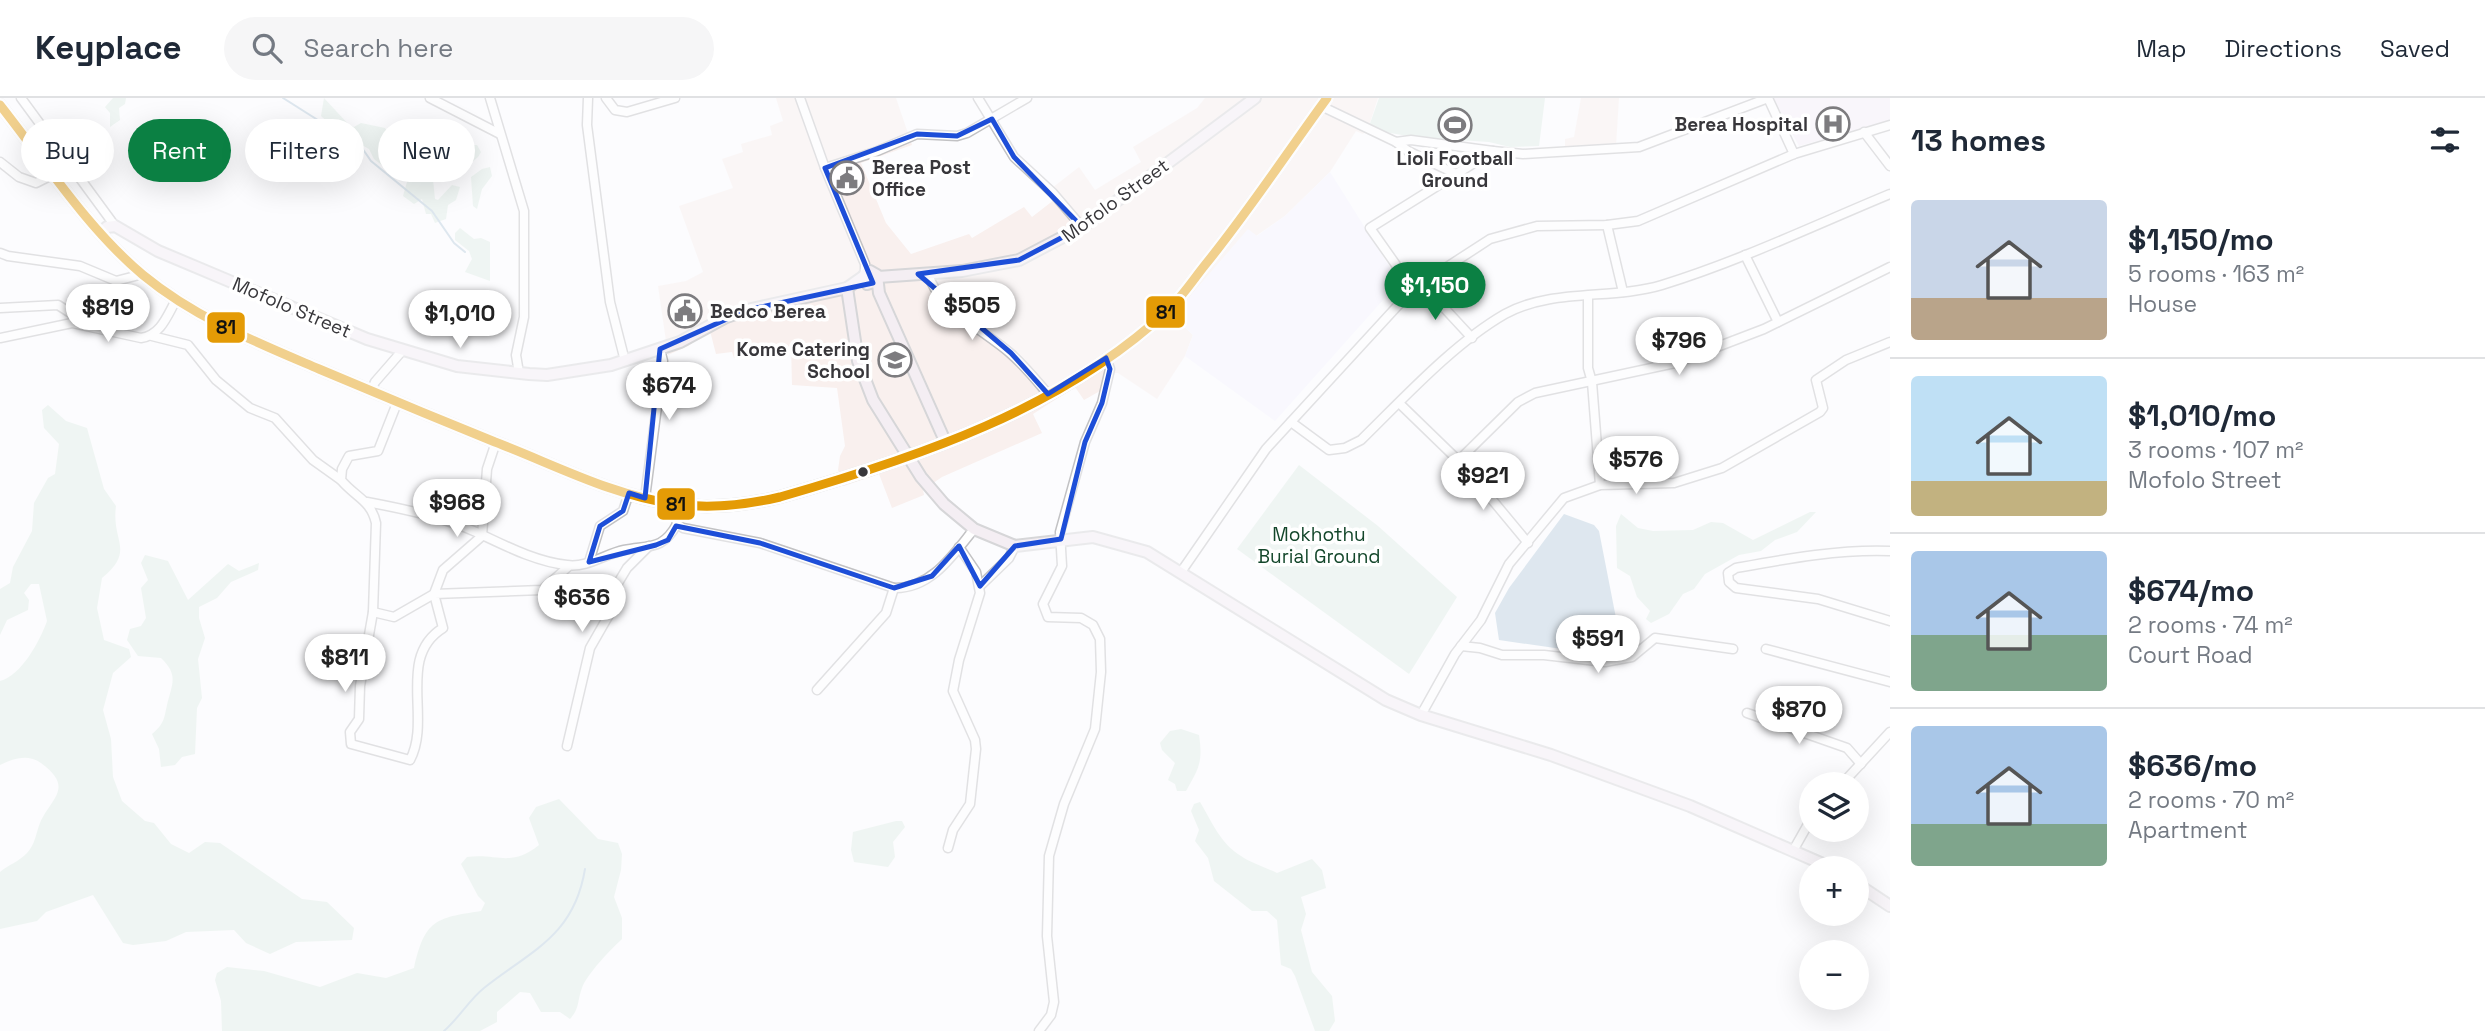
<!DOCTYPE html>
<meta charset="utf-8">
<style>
:root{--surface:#fff;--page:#f6f6f7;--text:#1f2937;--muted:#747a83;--line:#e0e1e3;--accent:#0b8043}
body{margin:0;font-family:"Space Grotesk",sans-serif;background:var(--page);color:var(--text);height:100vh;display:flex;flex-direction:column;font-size:26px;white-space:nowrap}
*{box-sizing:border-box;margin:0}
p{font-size:23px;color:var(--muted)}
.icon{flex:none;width:38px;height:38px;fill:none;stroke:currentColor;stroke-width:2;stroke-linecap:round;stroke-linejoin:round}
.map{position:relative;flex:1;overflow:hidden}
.side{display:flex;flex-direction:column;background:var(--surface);width:595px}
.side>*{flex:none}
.banner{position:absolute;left:21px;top:21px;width:665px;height:63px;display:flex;gap:14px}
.fabs{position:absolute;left:1799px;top:674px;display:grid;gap:14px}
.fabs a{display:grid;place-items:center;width:70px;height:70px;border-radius:50%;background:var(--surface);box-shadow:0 7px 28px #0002;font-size:35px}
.price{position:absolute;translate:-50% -60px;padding:0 16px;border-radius:24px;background:#fff;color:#222;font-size:23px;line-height:46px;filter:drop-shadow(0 2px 4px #0008)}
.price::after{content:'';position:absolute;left:50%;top:42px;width:21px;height:16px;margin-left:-10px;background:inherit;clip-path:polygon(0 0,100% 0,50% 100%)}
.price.current{background:var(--accent);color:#fff}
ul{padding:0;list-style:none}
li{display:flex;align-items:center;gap:21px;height:175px;padding:0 21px}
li+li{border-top:2px solid var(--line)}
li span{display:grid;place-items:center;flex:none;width:196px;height:140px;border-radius:7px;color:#555}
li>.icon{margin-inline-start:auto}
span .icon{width:84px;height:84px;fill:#fffc;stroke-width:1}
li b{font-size:30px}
h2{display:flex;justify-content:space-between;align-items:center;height:84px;padding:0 21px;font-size:30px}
.chip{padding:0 24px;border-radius:32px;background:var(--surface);box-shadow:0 7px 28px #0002;font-size:24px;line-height:63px}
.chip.current{background:var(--accent);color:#fff}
header{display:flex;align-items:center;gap:42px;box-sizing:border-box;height:98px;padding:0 35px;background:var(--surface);border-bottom:2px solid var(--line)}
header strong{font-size:33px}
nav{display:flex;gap:38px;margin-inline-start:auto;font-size:24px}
.search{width:490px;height:63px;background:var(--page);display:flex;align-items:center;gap:18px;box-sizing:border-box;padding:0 24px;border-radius:38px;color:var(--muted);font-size:26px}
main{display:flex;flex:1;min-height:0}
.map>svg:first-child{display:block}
</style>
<header>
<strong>Keyplace</strong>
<div class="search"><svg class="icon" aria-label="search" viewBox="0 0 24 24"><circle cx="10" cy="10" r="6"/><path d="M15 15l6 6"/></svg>Search here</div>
<nav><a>Map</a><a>Directions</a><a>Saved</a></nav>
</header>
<main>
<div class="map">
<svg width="1890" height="933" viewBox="0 0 1890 933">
<rect width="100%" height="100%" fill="#fcfcfe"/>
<g fill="#f9f0ee">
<path d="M776,0H896L912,47L861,65L886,125L911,156L969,136L972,140L1024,109L1032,119L1059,98L1052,90L1079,69L1095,92L1141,64L1133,49L1197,10L1205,0H1378L1368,31L1363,36L1356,33L1330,74L1285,118L1256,138L1248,132L1173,218L1193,237L1185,258L1157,301L1118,275H1114L1109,294L1100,293L1084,302L1075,289L1033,316L1042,335L942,379L923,392L924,397L892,410L879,376L844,388L838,372L840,358L845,348L837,290L792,287L791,248L734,260L732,254L716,256L710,233L688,248L668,257L658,188L686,183L703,174L679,108L733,90L722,61L743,54L741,46L772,37L770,28L783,23Z"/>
<path d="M1581,0H1619L1616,48H1565V41L1574,39Z"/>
</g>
<path fill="#f5f4ff" d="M1330,74L1399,184L1275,323L1185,258L1193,237L1173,218L1248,131L1257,138L1285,118Z"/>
<path fill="#f5f0f9" d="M1773,0H1890V23L1799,48Z"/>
<g fill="#e0eee6">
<path d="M113,0H126L125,6L119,10L120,22L110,29V15L105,9Z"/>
<path d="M324,0L349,27L354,29L361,25L385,30L394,46L386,47L394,67L404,77L396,78L374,61L369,51L340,35L321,18Z"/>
<path d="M1379,0H1545L1539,48L1510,49L1489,44L1413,39L1368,31Z"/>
<path d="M472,47H477L481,54L478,59L451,82L436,80L433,82L435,101L438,102L452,87L460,89L456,102L448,107L446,121L435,125L431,116H426L422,101L414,106L403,98L412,67H428L441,54Z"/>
<path d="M490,69L492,78L482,91L477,111L473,108L471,79L482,71Z"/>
<path d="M460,130L474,141L481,140L490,144V183L465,174L472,161L469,153L455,142V135Z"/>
<path d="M48,307L66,323L87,330L104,391L116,408C111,444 136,452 102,480L97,510L104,542L129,551L131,559L113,575L103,612L111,641L113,679L122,703L145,723L154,725L171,746L189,755L205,744L220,745L302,801L327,804L354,830L352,842L296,844L270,856L246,845L234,832L186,834L166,843L133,847L123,845L93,797L46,814L37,823L0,831V774C8,767 20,763 27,755C35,747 36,735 40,725C51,700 75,690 41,665C28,656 14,660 0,667V583C21,578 40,543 47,523L39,486H31L24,495L29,502L28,512L7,522L0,537V491L10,485L13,469L32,433L34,405L48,380L55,376L59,346L44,330L42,312Z"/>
<path d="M1299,367L1378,428L1457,499L1409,576L1237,451Z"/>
<path d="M1810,414H1816L1797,434L1775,442L1761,453L1739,457L1705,476L1694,491L1683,496L1669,516L1651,525L1646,521L1650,513L1637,499L1630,478L1617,470L1616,428L1621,416L1638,430L1653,433L1693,432L1711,424L1723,425L1753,442Z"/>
<path d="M145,457L168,463L188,502L228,466L239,473L259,465L258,472L231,484L217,500L199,509V520L205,540L198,561L202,600L197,610L195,656L182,659L175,667L161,669L159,651L152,636C164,626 164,621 167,607C172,586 179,577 161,560L138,558L127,542L130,531L141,528L146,520L141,490L148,482L141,465Z"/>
<path d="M1181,631L1199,637C1203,664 1199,670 1186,693H1177L1175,686L1168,682L1175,665L1162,652L1160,645L1170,633Z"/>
<path d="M559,701L598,741L618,745L622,756L621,772L614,799L622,820V841C612,850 586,877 582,890C577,903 580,910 570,921L560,914H541L530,895L520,894L497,914V924L480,933H222L221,903L215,882L217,875L227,869L264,873L320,889L357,875L386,880L414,870C425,822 435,820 481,813L485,805L478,798L461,766L467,759C498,755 510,770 539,747L529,720L536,709Z"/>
<path d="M1200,704C1212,724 1220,745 1241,758C1251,765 1265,769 1277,775L1312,761L1322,772L1326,790L1301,799L1306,816L1301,832L1312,874L1332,898L1335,923L1329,933H1315L1295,878L1291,871L1281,867L1277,822L1267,813H1252L1214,783L1208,760L1195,743L1199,732L1191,713L1194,706Z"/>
<path d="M896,723H902L905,729L893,744L895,759L888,769L854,764L851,752L853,734Z"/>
</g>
<path fill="#bacfde" d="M1564,416L1594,427L1599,433L1616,520L1626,551L1623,556L1610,558L1499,542L1495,515L1509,490Z"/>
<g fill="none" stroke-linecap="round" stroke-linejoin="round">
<g stroke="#bacfde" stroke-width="2">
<path d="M283,0L362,50L371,63L432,113L454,145L465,154"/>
<path d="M444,933C459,920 469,902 484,890C532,852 574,838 585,771"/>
</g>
<defs>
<g id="minor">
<path d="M21,0L115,128"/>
<path d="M430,0L500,36"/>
<path d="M490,0L524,113V219L516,257L519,275"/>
<path d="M588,0L587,27L610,204L625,263"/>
<path d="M606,0L615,12L627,14L675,0"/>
<path d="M800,0L825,70L865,166V176"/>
<path d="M978,0L1014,59L1053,95L1082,129"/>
<path d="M1768,0L1794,56"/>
<path d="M1321,8L1396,44L1411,42L1493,53"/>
<path d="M1864,34L1890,68"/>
<path d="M1396,44L1408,53L1454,75"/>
<path d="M0,64L19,79L36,85L54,76"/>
<path d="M825,70L875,54L917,36L957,38L967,35L1027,0"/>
<path d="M1607,127L1623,194"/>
<path d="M0,155L8,158L80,168L116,183L143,176"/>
<path d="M1745,157L1778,224"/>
<path d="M928,175C936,209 985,233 1010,255C1024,267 1036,282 1048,296"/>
<path d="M1422,186L1472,240"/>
<path d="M1413,191L1370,130L1493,53L1523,56L1639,49L1768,0"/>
<path d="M1588,198V270L1592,284L1600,387"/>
<path d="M0,210L58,207L86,225"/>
<path d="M152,238L188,247L216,282L250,310L275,320L313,362L341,382"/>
<path d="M0,240L72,225L141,240C161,237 167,218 176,202"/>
<path d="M371,293L375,284L402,253"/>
<path d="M397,305L378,353L349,358L342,371L341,382C355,399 371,402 376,425L373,514L360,588L359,621L350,634L351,646L410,662C432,621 396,559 443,530L434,496L542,492L569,468"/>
<path d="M1399,305L1465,369L1528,445"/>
<path d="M1291,324L1329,352L1345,350L1361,342C1404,300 1453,246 1505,216C1552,190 1612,202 1662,187C1740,163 1815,127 1890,96"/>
<path d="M1458,363L1518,304L1535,295L1675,265L1764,231L1890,169"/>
<path d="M645,400L663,263L660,251"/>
<path d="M367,404C404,411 442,419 476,434C504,447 536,464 567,467C587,470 605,456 624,452C650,447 663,452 677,426"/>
<path d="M674,406L677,426L683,430L760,445L894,490C931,491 953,457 974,431"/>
<path d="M1890,453C1839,451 1786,461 1736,470L1728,475L1729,484L1736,490L1818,501L1890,523"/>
<path d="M589,464L600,428L623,413L629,395"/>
<path d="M1181,474L1266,351L1413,191L1490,141L1537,128L1607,127L1638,123L1794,56L1890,27"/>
<path d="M980,488L1009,460L1015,448"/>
<path d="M373,514L394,519L434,496L443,472L482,438L487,371L496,344"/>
<path d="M1461,548L1480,550L1502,557H1544L1605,564L1632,559L1655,540L1733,551"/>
<path d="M1766,551L1890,584"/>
<path d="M817,592L886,515L894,490"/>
<path d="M1747,615L1847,650L1861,666"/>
<path d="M1421,617L1455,556L1481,522L1509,466L1564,400L1600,387L1674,385L1722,370L1820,314L1823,310L1816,282L1846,262L1890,244"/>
<path d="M567,648L590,550L614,508L618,485L627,470L649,448"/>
<path d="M1842,686L1890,634"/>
<path d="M948,750L953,732L970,706L976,651L975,642L953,593L959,562L980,495L976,474L959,449"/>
<path d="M1794,751L1811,721"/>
<path d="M1039,933L1051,917L1054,904L1047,838L1049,758L1064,706L1095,631L1101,574L1100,541L1093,527L1081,520L1048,519L1043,506L1062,468L1060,434L1085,344L1102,305L1110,271L1106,260"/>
</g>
<g id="major">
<path d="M0,7C45,64 87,130 143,177C195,220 258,245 319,271C378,296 436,320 495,344C553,366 613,398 675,406C710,411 746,407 780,399C916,360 1063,311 1168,212C1182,199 1193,182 1205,167C1249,113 1286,56 1327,0"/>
<path d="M101,135L107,129L115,128L158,153L367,241L457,268L529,276L547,277L611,267L680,244L726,219L747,212L847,190L864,178"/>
<path d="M878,179L962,173L1019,162L1082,129L1255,0"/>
<path d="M877,183L867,186L865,176L870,173L877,177L879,195L945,343"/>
<path d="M847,190L858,263L873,302L921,379L944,406L974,431L1015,448L1093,439L1147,454L1386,602L1421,617L1551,657L1690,708L1832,770"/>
<path d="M1857,786L1890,808"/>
</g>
</defs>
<use href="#minor" stroke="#c2c2c4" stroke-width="11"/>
<use href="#major" stroke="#d6d6d8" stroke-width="14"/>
<use href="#minor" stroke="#fff" stroke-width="8"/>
<use href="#major" stroke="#f4eef3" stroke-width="10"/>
<defs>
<path id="bus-1" d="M0,7C45,64 87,130 143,177C195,220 258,245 319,271C378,296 436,320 495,344C553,366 613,398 675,406C710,411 746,407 780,399C916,360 1063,311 1168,212C1182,199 1193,182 1205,167C1249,113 1286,56 1327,0"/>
</defs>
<use href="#bus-1" stroke="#fff" stroke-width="14"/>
<use href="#bus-1" stroke="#e49b06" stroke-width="9"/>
</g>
<path d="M0 0H1890V933H0ZM992,21L1014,59L1082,129L1019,162L918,176L1011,255L1048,296L1106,260L1110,271L1102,305L1085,344L1061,441L1015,448L980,488L959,448L932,478L894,490L760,445L676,428L668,442L656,447L589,464L600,428L623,413L629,395L645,400L660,251L747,212L873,185L825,70L917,36L957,38Z" fill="#fcfcfe" fill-opacity=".55" fill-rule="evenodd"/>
<path fill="none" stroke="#1d4ed8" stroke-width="5" stroke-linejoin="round" d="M992,21L1014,59L1082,129L1019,162L918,176L1011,255L1048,296L1106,260L1110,271L1102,305L1085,344L1061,441L1015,448L980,488L959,448L932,478L894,490L760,445L676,428L668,442L656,447L589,464L600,428L623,413L629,395L645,400L660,251L747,212L873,185L825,70L917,36L957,38Z"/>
<defs>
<symbol id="hospital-ring" viewBox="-11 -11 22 22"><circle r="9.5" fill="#fff" stroke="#7d7c7f" stroke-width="1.5"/><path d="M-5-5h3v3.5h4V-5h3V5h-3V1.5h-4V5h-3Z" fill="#7d7c7f"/></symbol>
<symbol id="stadium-ring" viewBox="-11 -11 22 22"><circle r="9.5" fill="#fff" stroke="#7d7c7f" stroke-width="1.5"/><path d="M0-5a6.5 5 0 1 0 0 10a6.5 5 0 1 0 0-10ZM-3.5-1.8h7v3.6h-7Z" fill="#7d7c7f"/></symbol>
<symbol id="civic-ring" viewBox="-11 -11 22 22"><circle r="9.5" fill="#fff" stroke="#7d7c7f" stroke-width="1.5"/><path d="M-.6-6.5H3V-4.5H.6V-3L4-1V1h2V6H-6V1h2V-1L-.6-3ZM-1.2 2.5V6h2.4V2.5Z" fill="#7d7c7f"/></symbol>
<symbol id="university-ring" viewBox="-11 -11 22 22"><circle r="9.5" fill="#fff" stroke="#7d7c7f" stroke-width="1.5"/><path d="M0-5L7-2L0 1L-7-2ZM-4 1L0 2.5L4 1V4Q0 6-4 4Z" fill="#7d7c7f"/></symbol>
</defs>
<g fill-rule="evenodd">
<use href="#hospital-ring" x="1814" y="7" width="38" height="38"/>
<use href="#stadium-ring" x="1436" y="8" width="38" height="38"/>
<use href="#civic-ring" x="828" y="61" width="38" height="38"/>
<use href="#civic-ring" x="666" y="194" width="38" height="38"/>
<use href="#university-ring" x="876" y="243" width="38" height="38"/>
</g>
<circle fill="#38373b" stroke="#fff" stroke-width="2.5" cx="863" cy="374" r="6"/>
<g text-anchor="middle" stroke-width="7" stroke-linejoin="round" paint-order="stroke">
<g font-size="19" font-weight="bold" fill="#38373b" stroke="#fff" text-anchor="end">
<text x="1808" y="33">Berea Hospital</text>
<text x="1455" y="67" text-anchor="middle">Lioli Football<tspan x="1455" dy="22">Ground</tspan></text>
<text x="872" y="76" text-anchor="start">Berea Post<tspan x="872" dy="22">Office</tspan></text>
<text x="710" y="220" text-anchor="start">Bedco Berea</text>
<text x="870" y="258">Kome Catering<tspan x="870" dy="22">School</tspan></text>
</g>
<g font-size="19" fill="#38373b" stroke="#fff">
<text transform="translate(1115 102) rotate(-36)" y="7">Mofolo Street</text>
<text transform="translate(292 209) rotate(23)" y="7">Mofolo Street</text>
</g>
<g font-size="19" fill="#14472b" stroke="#fff">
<text x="1319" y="443">Mokhothu<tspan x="1319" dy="22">Burial Ground</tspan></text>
</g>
</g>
<g stroke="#fff" stroke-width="2.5">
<rect x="1145" y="197" width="41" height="34" rx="7" fill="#e49b06"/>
<rect x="206" y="213" width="40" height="33" rx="7" fill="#e49b06"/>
<rect x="656" y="389" width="40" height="34" rx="7" fill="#e49b06"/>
</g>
<g font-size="19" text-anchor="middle" font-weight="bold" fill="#111">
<text x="1166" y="221">81</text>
<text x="226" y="236">81</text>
<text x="676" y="413">81</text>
</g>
</svg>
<div class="fabs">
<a><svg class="icon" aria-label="layers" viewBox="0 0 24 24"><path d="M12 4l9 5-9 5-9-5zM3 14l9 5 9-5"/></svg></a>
<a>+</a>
<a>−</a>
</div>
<b class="price current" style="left:1435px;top:224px">$1,150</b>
<b class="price" style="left:972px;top:244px">$505</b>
<b class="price" style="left:108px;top:246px">$819</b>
<b class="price" style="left:460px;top:252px">$1,010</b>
<b class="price" style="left:1679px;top:279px">$796</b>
<b class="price" style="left:669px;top:324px">$674</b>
<b class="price" style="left:1636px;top:398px">$576</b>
<b class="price" style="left:1483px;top:414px">$921</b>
<b class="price" style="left:457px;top:441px">$968</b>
<b class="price" style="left:582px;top:536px">$636</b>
<b class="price" style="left:1598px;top:577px">$591</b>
<b class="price" style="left:345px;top:596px">$811</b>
<b class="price" style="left:1799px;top:648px">$870</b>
<div class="banner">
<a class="chip">Buy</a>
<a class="chip current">Rent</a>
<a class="chip">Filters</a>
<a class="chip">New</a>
</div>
</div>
<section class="side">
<h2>13 homes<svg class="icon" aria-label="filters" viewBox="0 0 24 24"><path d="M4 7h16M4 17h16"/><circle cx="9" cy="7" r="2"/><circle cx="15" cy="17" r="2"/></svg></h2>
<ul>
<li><span style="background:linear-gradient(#c9d6e8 70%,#b9a48a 0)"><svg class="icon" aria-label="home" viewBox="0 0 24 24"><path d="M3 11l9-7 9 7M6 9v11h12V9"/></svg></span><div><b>$1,150/mo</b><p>5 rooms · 163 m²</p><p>House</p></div></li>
<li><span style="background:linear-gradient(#bfe0f5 75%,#c2b280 0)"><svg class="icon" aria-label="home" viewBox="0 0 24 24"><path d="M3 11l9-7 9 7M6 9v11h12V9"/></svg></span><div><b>$1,010/mo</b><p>3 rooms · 107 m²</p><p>Mofolo Street</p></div></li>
<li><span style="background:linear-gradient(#a9c7e8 60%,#7fa58c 0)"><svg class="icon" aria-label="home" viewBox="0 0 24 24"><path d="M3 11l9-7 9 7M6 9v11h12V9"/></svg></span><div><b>$674/mo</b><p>2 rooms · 74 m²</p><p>Court Road</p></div></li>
<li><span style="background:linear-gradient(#a9c7e8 70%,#7fa58c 0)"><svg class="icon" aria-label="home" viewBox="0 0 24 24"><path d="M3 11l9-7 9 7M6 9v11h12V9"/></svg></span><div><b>$636/mo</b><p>2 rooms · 70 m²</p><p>Apartment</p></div></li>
</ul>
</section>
</main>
